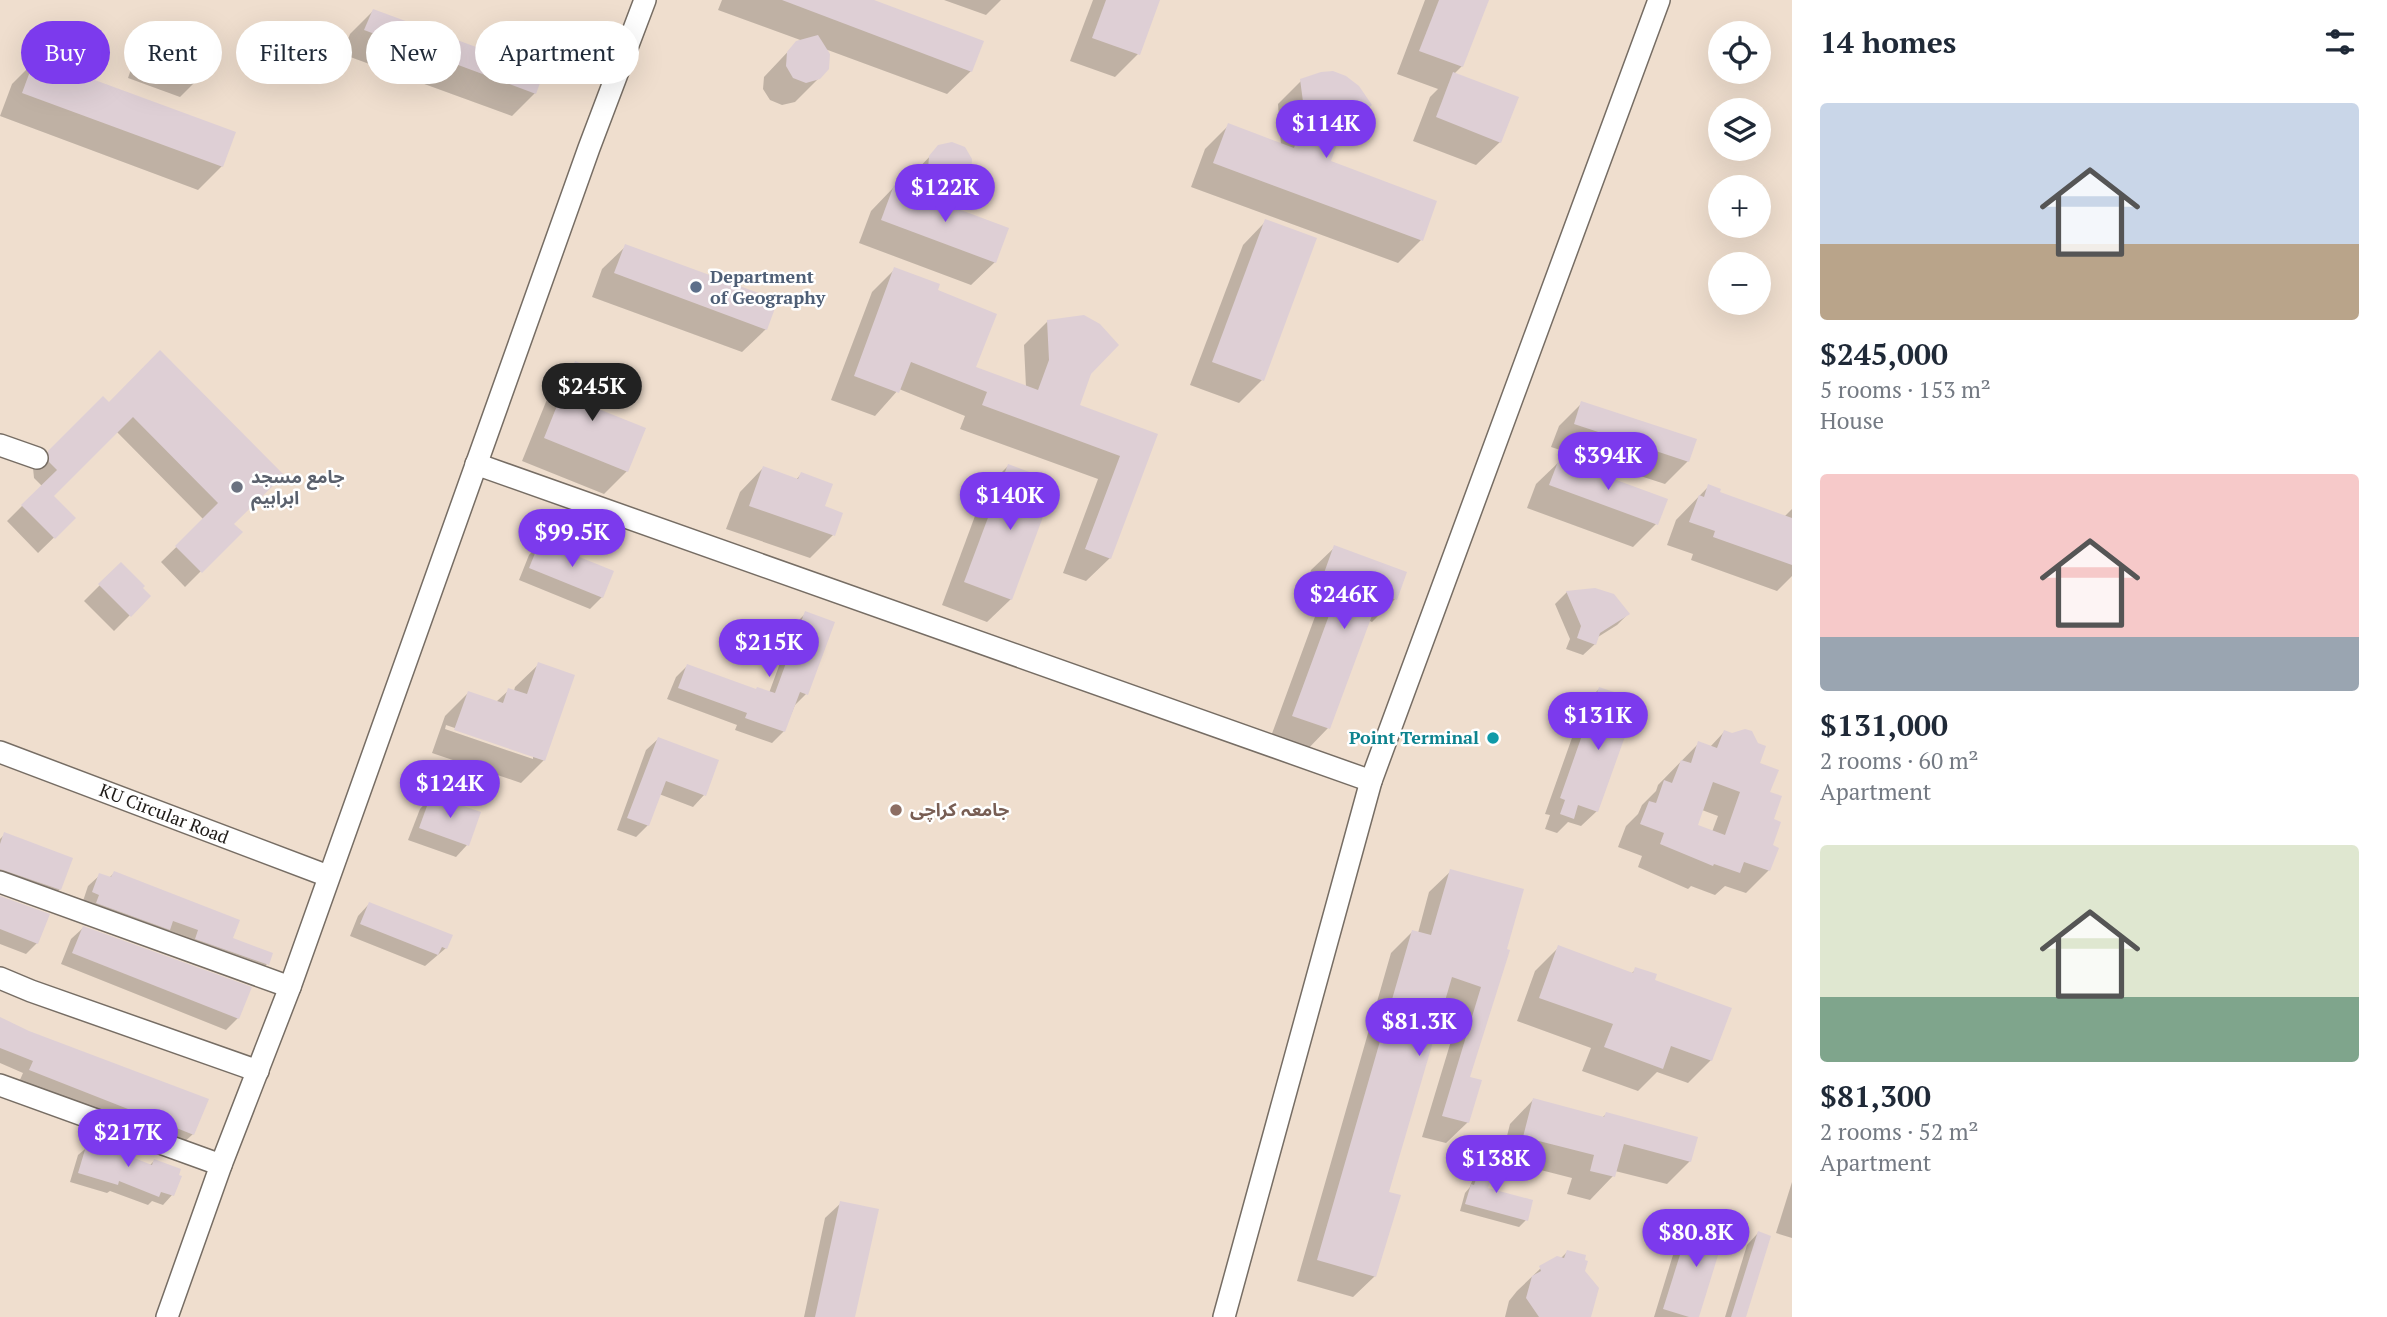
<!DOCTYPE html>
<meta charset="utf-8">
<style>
:root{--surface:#fff;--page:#f6f6f7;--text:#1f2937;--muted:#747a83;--accent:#7c3aed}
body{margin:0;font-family:"PT Serif","Noto Sans Arabic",serif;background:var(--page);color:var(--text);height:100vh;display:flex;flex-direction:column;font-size:26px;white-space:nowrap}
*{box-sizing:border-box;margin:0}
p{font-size:23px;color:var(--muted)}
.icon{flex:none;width:38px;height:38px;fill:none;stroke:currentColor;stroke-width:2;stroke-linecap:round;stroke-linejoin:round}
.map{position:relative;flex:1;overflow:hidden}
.side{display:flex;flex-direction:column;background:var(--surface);width:595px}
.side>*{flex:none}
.banner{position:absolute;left:21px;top:21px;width:665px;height:63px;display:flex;gap:14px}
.tools{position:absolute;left:1708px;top:21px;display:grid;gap:14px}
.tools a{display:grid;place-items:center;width:63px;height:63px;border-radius:50%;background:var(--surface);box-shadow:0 7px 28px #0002;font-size:35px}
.price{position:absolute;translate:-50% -60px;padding:0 16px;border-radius:24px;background:var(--accent);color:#fff;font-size:23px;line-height:46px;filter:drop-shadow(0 2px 4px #0008)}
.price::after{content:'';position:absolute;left:50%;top:42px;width:21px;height:16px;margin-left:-10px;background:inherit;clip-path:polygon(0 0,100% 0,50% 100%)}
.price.on{background:#222;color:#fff}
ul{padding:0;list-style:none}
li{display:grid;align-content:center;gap:14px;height:371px;padding:0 28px}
li span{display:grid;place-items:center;height:217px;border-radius:7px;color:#555}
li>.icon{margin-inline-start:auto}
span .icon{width:126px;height:126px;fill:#fffc;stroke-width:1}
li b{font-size:30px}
h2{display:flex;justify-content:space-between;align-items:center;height:84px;padding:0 28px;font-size:30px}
.tag{padding:0 24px;border-radius:32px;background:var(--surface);box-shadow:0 7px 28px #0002;font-size:24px;line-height:63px}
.tag.on{background:var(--accent);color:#fff}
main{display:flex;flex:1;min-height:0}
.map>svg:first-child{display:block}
</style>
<main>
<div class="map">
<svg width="1792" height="1317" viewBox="0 0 1792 1317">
<rect width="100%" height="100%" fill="#f3e9de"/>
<path fill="#efdece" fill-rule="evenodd" d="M0,0H1792V1317H0ZM1720,33H1759V72H1720ZM1720,110H1759V149H1720ZM1720,187H1759V226H1720ZM1720,264H1759V303H1720Z"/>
<g fill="#0003" fill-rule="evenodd">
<path d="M722,0H869L971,71L947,94L825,49L819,78L795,102L782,105L770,100L763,89L764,77L797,42L803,41L718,10Z"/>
<path d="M944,0H1001L986,15Z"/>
<path d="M1093,0H1158L1138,54L1115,77L1070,61Z"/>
<path d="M1425,0H1487L1462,66L1454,74L1500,142L1476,165L1413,141L1430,97L1438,89L1397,74Z"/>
<path d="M373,11L535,93L512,116L342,54L350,34Z"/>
<path d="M162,25L203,74L180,97L128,78L138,49Z"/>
<path d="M36,60L222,166L198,190L0,116L12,84Z"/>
<path d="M1301,81L1370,105L1339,135L1329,162L1421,240L1398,263L1191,187L1205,149L1229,125L1281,145L1278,104Z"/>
<path d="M939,147L961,182L939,204L995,262L971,285L859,243L871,211L894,187L905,192L906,181ZM926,165H930L929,179H926Z"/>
<path d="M1266,221L1262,380L1239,403L1190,385L1243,245Z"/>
<path d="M626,246L766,329L742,352L592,297L602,269Z"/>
<path d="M895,269L936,291L973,368L1026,387L1024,345L1048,321L1090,373L1078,406L1156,435L1110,558L1086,581L1063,573L1098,479L960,429L965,416L899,389L875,416L831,400L872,292Z"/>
<path d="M160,353L232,524L240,532L185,587L161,562L204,520L116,431L52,496L74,518L38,553L7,521L42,486L34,478L33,468L103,399L109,404Z"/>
<path d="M575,364L589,407L627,471L604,494L522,461L552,387Z"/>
<path d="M1582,403L1688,461L1665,484L1551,447L1559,426Z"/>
<path d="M1560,461L1656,524L1633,547L1527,508L1536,484Z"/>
<path d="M1008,466L1011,599L987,622L942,605L985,489Z"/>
<path d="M763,468L796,480L801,474L823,507L833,535L810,558L726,529L740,492Z"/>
<path d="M1709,486L1718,493L1784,517L1792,509V576L1777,591L1691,560L1693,554L1667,545L1676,520Z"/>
<path d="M540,543L602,597L590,609L519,580L529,555Z"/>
<path d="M1335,547L1395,599L1372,622L1368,620L1328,728L1305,752L1270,739L1320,603L1302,597L1311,570Z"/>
<path d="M121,564L149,596L114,631L84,601Z"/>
<path d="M1567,592L1628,614L1617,625L1598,637L1595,644L1583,655L1566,649L1570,639L1555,604Z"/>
<path d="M806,613V694L795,705L784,731L772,743L735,730L737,725L667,699L676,677L687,666L755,691L769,693L794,625Z"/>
<path d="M539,664L544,760L521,783L432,753L445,716L468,693L496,702L509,690L514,691L515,687ZM446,725L533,755V759L445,729Z"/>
<path d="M1599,689L1597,811L1581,826L1568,822L1557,833L1545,829L1550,815L1545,814L1584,704Z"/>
<path d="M1724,732L1758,764L1771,820L1770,846L1769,870L1746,893L1725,886L1715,895L1691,886L1688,889L1638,867L1642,856L1618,847L1626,826L1638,814L1642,805L1656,791L1658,785L1699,743L1710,747ZM1702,810L1718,816L1712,832L1696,826Z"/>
<path d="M658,739L704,795L693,807L659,794L648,825L636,837L617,830L646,750Z"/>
<path d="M431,797L467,845L456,857L408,840L420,809Z"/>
<path d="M5,834L60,889L49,900L0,883V839Z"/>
<path d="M1451,871L1505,950L1468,1078V1122L1446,1143L1422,1137L1461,1008L1443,1002L1387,1193L1375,1276L1353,1297L1297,1281L1391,953L1412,932L1418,933L1429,892Z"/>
<path d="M114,873L230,939L271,954L267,964L256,976L82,904L88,886L100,875L109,878Z"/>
<path d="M0,898L37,943L26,954L0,944Z"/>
<path d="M369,904L446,948L425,966L350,936L358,916Z"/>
<path d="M83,928L238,1018L226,1030L61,964L71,939Z"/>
<path d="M1558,948L1631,974L1636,969L1652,981L1711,1060L1688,1083L1657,1072L1638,1091L1582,1071L1591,1048L1517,1021L1535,971Z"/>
<path d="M0,1020L193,1134L181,1145L19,1082L23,1073L0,1063Z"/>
<path d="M1533,1100L1602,1118L1606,1114L1690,1161L1667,1184L1615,1171L1613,1176L1590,1200L1567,1194L1572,1178L1501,1160L1510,1124Z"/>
<path d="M97,1139L122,1155L149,1166L154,1161L172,1195L163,1205L152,1201L148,1205L110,1191L107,1193L70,1182L78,1155Z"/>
<path d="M1485,1156L1486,1189L1526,1220L1519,1227L1460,1211L1465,1193L1470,1187L1478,1163Z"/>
<path d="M1792,1182V1238L1776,1233Z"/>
<path d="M841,1203L854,1317H804L825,1218Z"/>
<path d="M1701,1217L1697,1317H1654L1673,1255L1684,1244L1689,1228Z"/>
<path d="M1758,1233L1744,1317H1725L1747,1245Z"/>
<path d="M1567,1252L1583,1261L1587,1317H1505L1509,1301L1517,1291L1541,1268L1560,1259Z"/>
</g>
<g fill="#decfd5" fill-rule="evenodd">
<path d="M782,0H874L984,41L972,72Z"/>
<path d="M1106,0H1160L1140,55L1092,38Z"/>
<path d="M1439,0H1489L1463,67L1419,51Z"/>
<path d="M373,9L544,72L536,94L364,30Z"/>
<path d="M161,23L216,44L205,75L150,55Z"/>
<path d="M818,35L830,54L829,69L820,79L806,83L793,78L786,66L787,52L796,41Z"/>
<path d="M35,58L236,132L223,167L22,93Z"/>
<path d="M1333,71L1346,76L1359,86L1372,105L1342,131L1331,161L1437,201L1423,241L1213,163L1228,123L1294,148L1305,117L1300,79L1321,72Z"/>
<path d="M1453,72L1519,97L1501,143L1436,117Z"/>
<path d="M952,142L965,147L972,159L971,173L962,184L940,189L928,170L929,156L938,145Z"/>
<path d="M894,185L1009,228L996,263L881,220Z"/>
<path d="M1265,219L1317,238L1264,381L1212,362Z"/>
<path d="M625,244L778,300L767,330L614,273Z"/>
<path d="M894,267L940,284L938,290L997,314L976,367L1038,390L1049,360L1047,320L1084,315L1100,324L1119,345L1091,374L1080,405L1158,434L1111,559L1085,549L1120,456L982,405L987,392L911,362L899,393L854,376Z"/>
<path d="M160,350L284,475L234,524L243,532L202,573L175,546L218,503L133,417L54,496L76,518L55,539L21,505L57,470L49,462L48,451L103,396L109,402Z"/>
<path d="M575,361L605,373L591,406L646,428L628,472L544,438Z"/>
<path d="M1581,401L1697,439L1689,462L1574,424Z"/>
<path d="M1559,459L1668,499L1658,525L1549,485Z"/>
<path d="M1008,464L1056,482L1012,600L964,582Z"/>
<path d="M763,466L798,479L801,472L833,484L825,506L843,513L835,536L749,506Z"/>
<path d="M1708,484L1721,489L1720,492L1792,518V565L1713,537L1715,531L1689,522L1699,495L1704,497Z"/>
<path d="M540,541L614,571L603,598L529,568Z"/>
<path d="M1334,545L1407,572L1397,600L1380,594L1330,729L1292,716L1342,580L1324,573Z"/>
<path d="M121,562L145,586L143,588L151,596L131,617L98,584Z"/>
<path d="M1595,588L1614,594L1630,614L1600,633L1596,645L1577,638L1581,626L1566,591Z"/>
<path d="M805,611L835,622L808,695L800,692L785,732L745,718L747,713L678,688L687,664L756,689L757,687L775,693Z"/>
<path d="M538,662L575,675L545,761L454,730L468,691L503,703L508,688L527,694Z"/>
<path d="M1599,687L1638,700L1598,812L1578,805L1574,819L1560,814L1565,800L1560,798Z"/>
<path d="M1745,729L1752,731L1758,743L1766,746L1760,763L1779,770L1770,792L1782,796L1774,819L1781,822L1773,845L1779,848L1770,871L1744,862L1740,873L1714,864L1713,866L1660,844L1664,833L1640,824L1649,801L1656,803L1664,780L1672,783L1681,760L1691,763L1698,741L1717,748L1724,730L1732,733ZM1713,782L1740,792L1725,835L1698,825Z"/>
<path d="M658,737L719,760L706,796L666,781L649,826L627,818Z"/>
<path d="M431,795L481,812L469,846L419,828Z"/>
<path d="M4,832L73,858L61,890L0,869V844Z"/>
<path d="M1450,869L1524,889L1507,949L1510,950L1470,1077L1482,1080L1469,1123L1442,1116L1481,987L1452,977L1389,1192L1401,1195L1376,1277L1317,1260L1412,930L1431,935Z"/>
<path d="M114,871L240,920L233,938L273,953L269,965L195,939L198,930L173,921L170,930L96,903L99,895L92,892L99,873L111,877Z"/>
<path d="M0,896L50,914L38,944L0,929Z"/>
<path d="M369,902L453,935L447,949L442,947L438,955L360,924Z"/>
<path d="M83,926L252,987L239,1019L72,953Z"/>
<path d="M1558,945L1633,973L1635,967L1657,974L1655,980L1732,1008L1712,1061L1671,1046L1663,1069L1604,1047L1613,1024L1539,998Z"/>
<path d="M0,1017L29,1031L209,1099L194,1135L29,1070L33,1061L0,1048Z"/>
<path d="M1533,1098L1604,1117L1606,1112L1698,1137L1691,1162L1624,1144L1615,1177L1590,1171L1594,1155L1523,1137Z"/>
<path d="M96,1137L127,1145L124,1154L152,1165L154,1159L181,1169L179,1175L182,1176L174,1196L161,1192L159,1197L119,1181L118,1185L78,1173L87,1143L94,1145Z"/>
<path d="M1485,1154L1498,1157L1488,1188L1533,1200L1528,1221L1465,1204L1471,1184L1474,1185Z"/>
<path d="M840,1201L879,1209L855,1317H815Z"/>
<path d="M1700,1215L1728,1223L1699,1317H1689L1663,1309L1684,1242L1691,1244Z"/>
<path d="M1758,1231L1771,1236L1746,1317H1731Z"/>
<path d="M1567,1250L1586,1255L1585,1260L1588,1261L1585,1271L1599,1288L1591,1317H1539L1526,1298L1532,1276L1541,1271L1539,1266L1557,1256L1564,1258Z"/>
</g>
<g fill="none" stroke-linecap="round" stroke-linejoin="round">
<defs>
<g id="minor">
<path d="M0,445L37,458"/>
<path d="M476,464L1371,781"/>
<path d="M0,752L328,876"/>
<path d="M0,882L290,987"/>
<path d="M0,978L31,991L258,1071"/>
<path d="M0,1085L221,1165"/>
<path d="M167,1317L221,1165L290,987L589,148L645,0"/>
<path d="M1224,1317L1371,781L1659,0"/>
</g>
</defs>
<use href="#minor" stroke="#766d64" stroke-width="24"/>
<use href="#minor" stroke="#fff" stroke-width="21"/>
</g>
<circle fill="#5c6f8a" stroke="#fff" stroke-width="2.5" cx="696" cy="287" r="7"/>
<circle fill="#6b7280" stroke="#fff" stroke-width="2.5" cx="237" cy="487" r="7"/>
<circle fill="#0f9aa8" stroke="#fff" stroke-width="2.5" cx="1493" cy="738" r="7"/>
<circle fill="#8d6e63" stroke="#fff" stroke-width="2.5" cx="896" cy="810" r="7"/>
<g text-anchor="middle" stroke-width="5" stroke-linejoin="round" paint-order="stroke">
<g font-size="18" font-weight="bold" fill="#4e5e75" stroke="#fff" text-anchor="start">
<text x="710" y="283">Department<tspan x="710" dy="21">of Geography</tspan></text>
</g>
<g font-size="18" font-weight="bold" fill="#5b616d" stroke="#fff" text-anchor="start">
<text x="251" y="483">جامع مسجد<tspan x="251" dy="21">ابراہیم</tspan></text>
</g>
<g font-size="18" font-weight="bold" fill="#0d838f" stroke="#fff" text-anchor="end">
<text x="1479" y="744">Point Terminal</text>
</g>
<g font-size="18" font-weight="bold" fill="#785e54" stroke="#fff" text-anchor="start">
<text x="910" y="816">جامعہ کراچی</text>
</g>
<g font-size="18" fill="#1e1a17" stroke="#fff">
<text transform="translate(164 814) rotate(21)" y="6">KU Circular Road</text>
</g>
</g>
</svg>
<div class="tools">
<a><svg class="icon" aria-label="locate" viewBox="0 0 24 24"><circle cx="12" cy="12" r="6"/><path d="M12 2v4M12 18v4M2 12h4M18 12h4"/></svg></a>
<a><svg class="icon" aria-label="layers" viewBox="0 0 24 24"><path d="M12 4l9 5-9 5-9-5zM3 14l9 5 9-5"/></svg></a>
<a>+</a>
<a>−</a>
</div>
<b class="price" style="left:1326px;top:160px">$114K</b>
<b class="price" style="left:945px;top:224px">$122K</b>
<b class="price on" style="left:592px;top:423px">$245K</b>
<b class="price" style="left:1608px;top:492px">$394K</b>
<b class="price" style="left:1010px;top:532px">$140K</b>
<b class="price" style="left:572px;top:569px">$99.5K</b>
<b class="price" style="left:1344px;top:631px">$246K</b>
<b class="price" style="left:769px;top:679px">$215K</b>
<b class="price" style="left:1598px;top:752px">$131K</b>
<b class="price" style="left:450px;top:820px">$124K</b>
<b class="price" style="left:1419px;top:1058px">$81.3K</b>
<b class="price" style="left:128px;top:1169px">$217K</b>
<b class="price" style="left:1496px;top:1195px">$138K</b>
<b class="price" style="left:1696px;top:1269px">$80.8K</b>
<div class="banner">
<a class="tag on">Buy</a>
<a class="tag">Rent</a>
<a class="tag">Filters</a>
<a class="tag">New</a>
<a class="tag">Apartment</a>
</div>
</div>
<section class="side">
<h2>14 homes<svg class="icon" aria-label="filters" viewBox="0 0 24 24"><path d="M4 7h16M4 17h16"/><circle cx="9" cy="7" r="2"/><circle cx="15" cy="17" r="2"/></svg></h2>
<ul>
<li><span style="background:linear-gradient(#c9d6e8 65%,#b9a48a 0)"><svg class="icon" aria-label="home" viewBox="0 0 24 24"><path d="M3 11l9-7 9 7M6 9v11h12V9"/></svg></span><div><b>$245,000</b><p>5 rooms · 153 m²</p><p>House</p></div></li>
<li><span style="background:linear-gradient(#f6c9c9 75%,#9aa5b1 0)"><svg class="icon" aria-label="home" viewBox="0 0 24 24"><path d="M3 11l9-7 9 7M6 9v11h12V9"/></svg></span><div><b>$131,000</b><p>2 rooms · 60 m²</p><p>Apartment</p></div></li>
<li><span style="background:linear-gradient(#dfe7d0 70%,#7fa58c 0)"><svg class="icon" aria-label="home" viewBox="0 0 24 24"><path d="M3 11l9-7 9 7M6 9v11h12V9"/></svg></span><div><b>$81,300</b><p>2 rooms · 52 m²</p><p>Apartment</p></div></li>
</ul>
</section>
</main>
